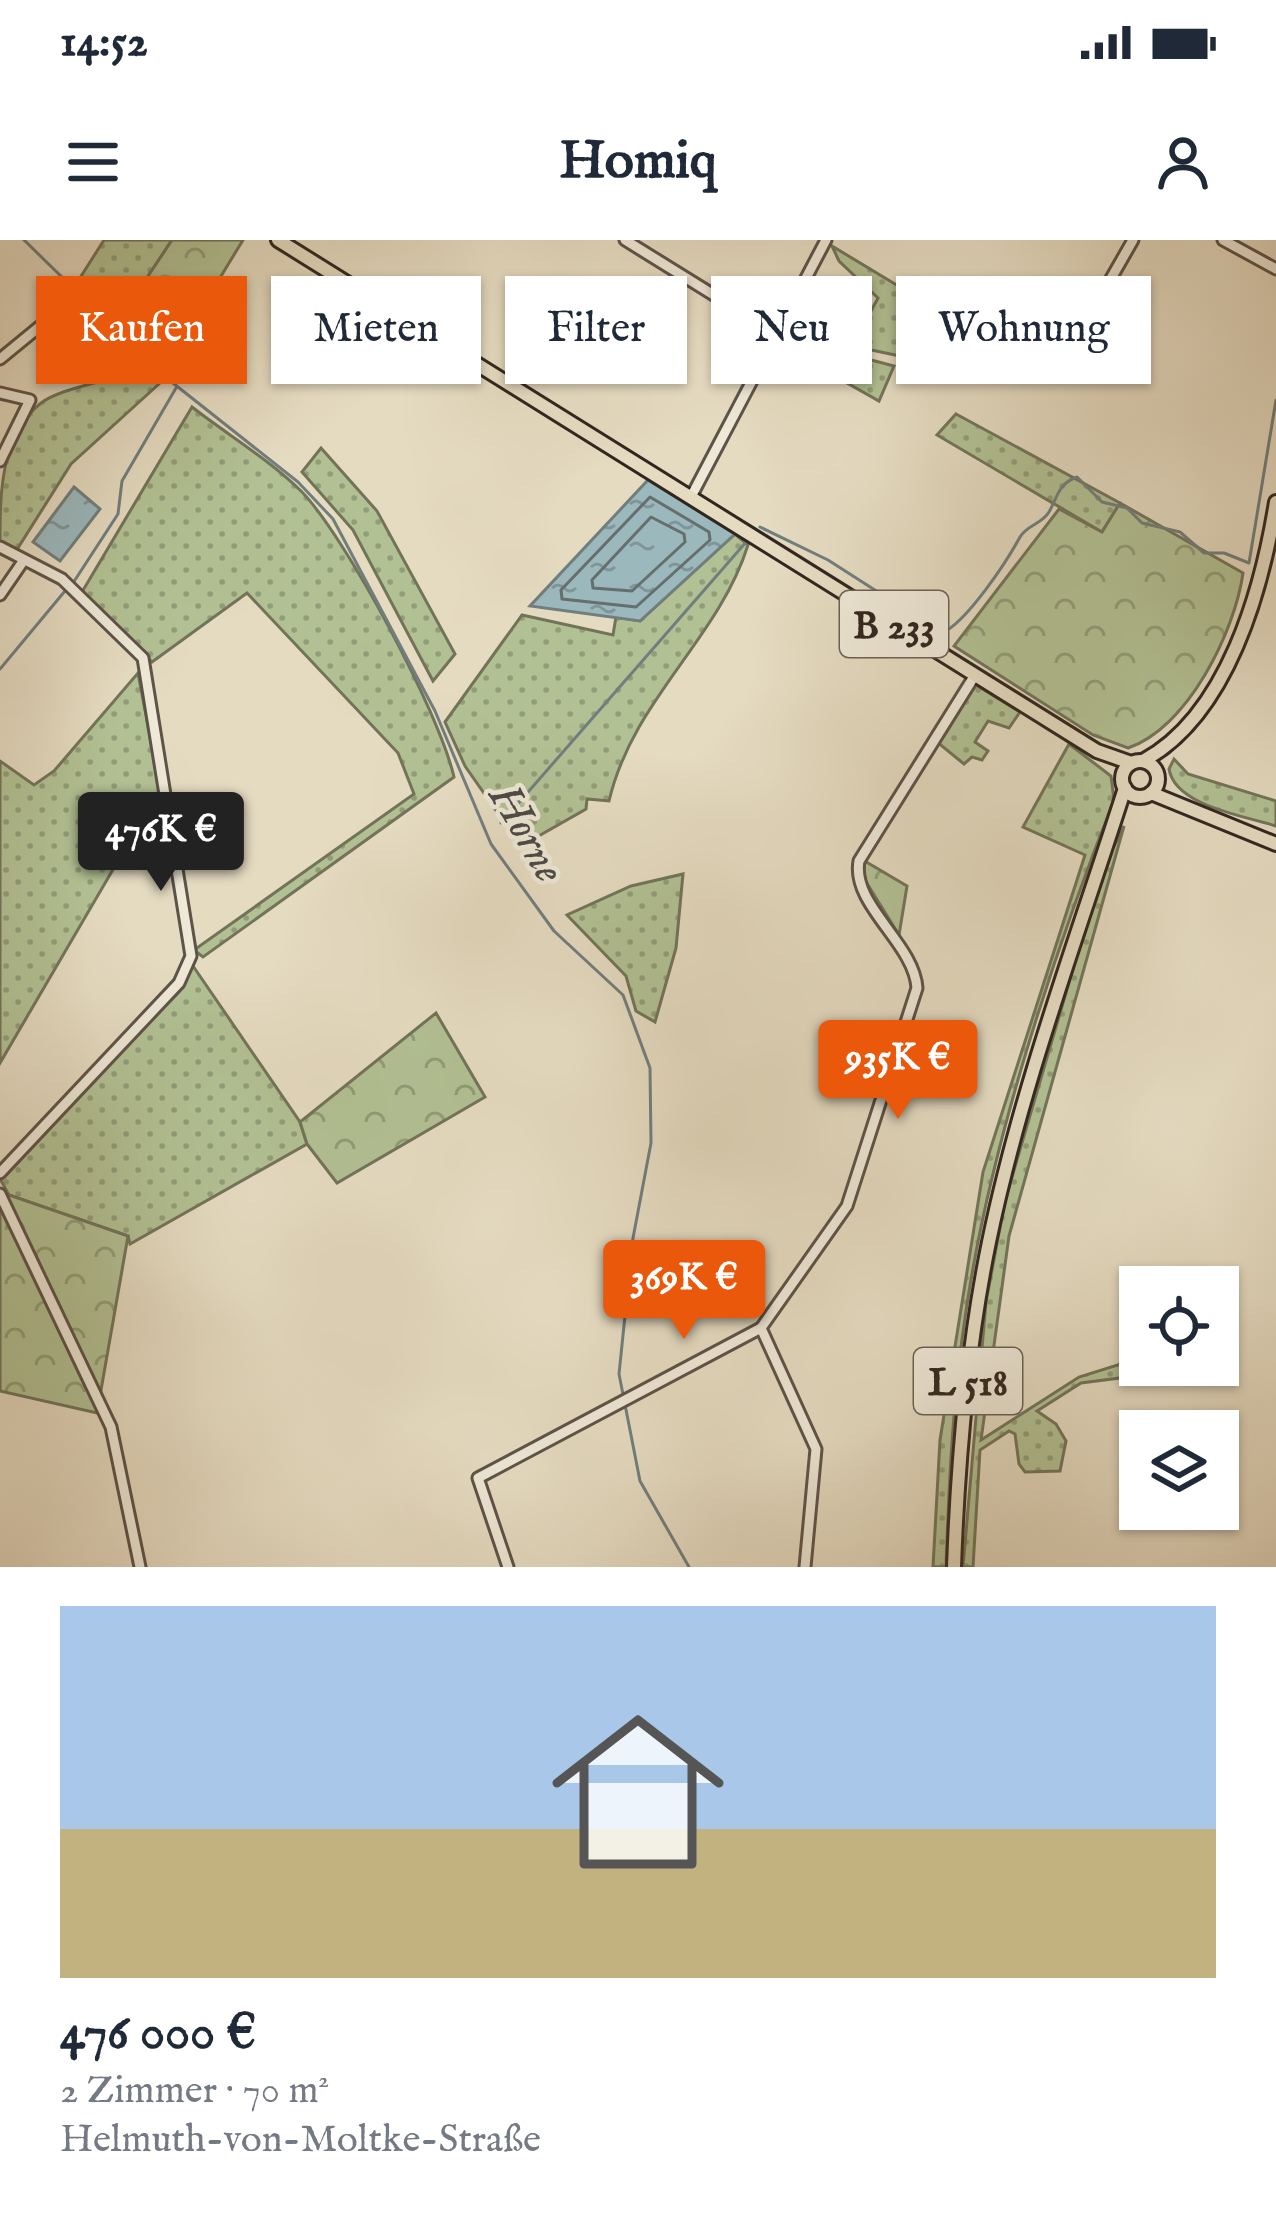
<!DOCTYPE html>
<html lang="de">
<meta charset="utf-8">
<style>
:root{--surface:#fff;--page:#f6f6f7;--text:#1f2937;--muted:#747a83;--line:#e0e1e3;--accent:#ea580c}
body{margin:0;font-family:"IM FELL English",serif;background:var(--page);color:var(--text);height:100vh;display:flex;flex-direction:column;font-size:45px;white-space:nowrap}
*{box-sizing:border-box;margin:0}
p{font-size:39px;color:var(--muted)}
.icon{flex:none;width:66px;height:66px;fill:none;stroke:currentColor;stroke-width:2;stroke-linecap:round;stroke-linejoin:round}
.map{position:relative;height:1327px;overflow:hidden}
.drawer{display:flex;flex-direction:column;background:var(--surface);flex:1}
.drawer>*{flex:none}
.hud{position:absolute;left:36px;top:36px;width:1206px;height:108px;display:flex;gap:24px}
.buttons{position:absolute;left:1119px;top:1026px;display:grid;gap:24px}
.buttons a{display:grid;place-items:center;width:120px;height:120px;border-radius:0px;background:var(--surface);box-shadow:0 3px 9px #0004;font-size:60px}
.price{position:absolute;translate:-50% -102px;padding:0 27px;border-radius:12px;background:var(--accent);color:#fff;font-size:39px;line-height:78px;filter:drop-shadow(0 3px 6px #0008)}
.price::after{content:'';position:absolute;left:50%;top:72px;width:36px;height:27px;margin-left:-18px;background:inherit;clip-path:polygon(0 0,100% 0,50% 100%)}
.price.on{background:#222;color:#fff}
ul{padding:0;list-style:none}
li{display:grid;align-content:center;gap:24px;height:636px;padding:0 60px}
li+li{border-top:3px solid var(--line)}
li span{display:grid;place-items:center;height:372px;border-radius:0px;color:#555}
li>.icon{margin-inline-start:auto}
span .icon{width:216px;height:216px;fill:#fffc;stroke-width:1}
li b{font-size:51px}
.pill{padding:0 42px;border-radius:0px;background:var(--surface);box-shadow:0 3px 9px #0004;font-size:42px;line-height:108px}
.pill.on{background:var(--accent);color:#fff}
.status{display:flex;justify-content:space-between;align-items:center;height:84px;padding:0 60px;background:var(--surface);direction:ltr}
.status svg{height:33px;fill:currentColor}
header{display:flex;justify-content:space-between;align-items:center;height:156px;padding:0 60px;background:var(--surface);font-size:54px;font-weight:700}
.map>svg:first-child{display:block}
</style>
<div class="status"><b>14:52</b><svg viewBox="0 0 49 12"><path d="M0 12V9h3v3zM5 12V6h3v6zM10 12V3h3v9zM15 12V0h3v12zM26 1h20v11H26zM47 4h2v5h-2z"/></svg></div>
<header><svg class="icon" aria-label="menu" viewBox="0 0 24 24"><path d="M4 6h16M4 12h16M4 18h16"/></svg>Homiq<svg class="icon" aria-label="person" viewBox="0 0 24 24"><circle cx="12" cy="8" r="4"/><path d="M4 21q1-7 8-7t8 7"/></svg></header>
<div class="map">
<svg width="1276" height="1327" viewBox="0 0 1276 1327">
<defs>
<pattern id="grass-dots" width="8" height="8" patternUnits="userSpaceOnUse" patternTransform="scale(3)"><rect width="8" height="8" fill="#b2c194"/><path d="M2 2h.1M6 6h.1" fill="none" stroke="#919d78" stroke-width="1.8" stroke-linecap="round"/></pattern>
<pattern id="forest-crowns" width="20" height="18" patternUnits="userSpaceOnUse" patternTransform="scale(3)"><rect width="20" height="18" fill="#b2c194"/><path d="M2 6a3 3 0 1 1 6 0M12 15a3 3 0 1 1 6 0" fill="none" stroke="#919d78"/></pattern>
<pattern id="water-ripples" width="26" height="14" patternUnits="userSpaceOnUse" patternTransform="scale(3)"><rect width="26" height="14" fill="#9bb8bd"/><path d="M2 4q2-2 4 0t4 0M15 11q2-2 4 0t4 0" fill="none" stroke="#7f9599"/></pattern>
</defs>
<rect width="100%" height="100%" fill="#e5dbc1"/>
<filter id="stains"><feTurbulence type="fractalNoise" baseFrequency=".00167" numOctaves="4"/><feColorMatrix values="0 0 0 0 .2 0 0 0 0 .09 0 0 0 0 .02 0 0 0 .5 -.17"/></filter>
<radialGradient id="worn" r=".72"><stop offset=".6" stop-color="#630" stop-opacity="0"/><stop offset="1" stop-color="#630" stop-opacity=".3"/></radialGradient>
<g fill="url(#grass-dots)" stroke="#72745a" stroke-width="3">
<path d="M104,0H172L119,80L78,41Z"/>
<path d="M832,6L933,67L900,116L852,106L878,58L839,21Z"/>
<path d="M792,99L894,126L879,161L787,109Z"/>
<path d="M139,128L160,143L71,224L16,311L0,303C0,255 0,195 41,163C62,147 111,142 139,128Z"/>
<path d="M192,167C228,195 270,220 302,252C347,299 439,472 454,537L203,717L194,710L414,554L398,513L247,353L152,422L82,352Z"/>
<path d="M956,174L1120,263L1102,292L937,195Z"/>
<path d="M321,208L377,271L455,414L433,441L353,290L302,232Z"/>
<path d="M735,294L748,305C718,400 633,459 609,561L587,559L586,569L521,606L465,526L445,482L522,375L613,395L616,377L640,381Z"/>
<path d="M138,433L160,549L0,823V521L34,545L54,531Z"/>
<path d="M976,445L1020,472L1009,488L988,481L975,502L988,511L982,520L972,517L964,524L937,502Z"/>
<path d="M1069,504L1111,536L1114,560C1053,715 990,907 966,1071C953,1156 949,1241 946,1327H933L940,1200L983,932L1085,615L1023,587Z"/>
<path d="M1174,519L1188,534L1276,561V586C1245,576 1175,566 1169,529Z"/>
<path d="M1124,586L1009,996L981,1200L1079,1137L1121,1124L1140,1093V1112L1127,1137L1081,1143L1037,1171L1056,1184L1066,1201L1060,1231L1025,1232L1019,1224L1015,1194L1009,1191L980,1210L973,1327H963L986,1062L1005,961L1102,630Z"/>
<path d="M683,634L676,708L655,782L636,771L626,736L567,675L631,646Z"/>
<path d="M193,726L300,882L307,904L130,1004L128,996L9,955L0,939Z"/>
</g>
<g fill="url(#forest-crowns)" stroke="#72745a" stroke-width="3">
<path d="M172,0H243L187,92L153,114L119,80Z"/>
<path d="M1120,263L1243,333C1235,391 1188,488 1128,508L1093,495L954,406L1059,269L1102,292Z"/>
<path d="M863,620L907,646L899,695L863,637Z"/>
<path d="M436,773L485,857L337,943L307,904L300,882Z"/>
<path d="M0,952L128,996L97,1173L0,1151Z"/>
</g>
<g fill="url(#water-ripples)" stroke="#717e7e" stroke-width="3">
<path d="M648,240L735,294L640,381L530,366Z"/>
<path d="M74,247L100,269L60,321L33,302Z"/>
</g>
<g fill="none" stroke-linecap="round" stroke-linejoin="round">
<g stroke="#666f6e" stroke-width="3">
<path d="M650,257L709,292L710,300L636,367L562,359L561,350Z"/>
<path d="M651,277L684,294L685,302L632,351L593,348L592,340Z"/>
</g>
<g stroke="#717e7e" stroke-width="3">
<path d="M24,0L159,132L298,242L333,279L435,471L491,604L554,691L623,755L650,828L651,903L633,998L619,1134L640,1241L689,1327"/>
<path d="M760,287L828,320L942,393C967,382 1007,321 1020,297C1027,285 1042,284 1049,272C1058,256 1058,244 1077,237L1102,262L1127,268L1142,283L1180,292L1204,313H1224L1249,323L1276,160"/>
<path d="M73,343L118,274L122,241L176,148"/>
<path d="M0,429L65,351"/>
<path d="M501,583L747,301"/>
</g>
<defs>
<g id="minor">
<path d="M625,0L775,93"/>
<path d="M1223,0L1276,29"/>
<path d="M1105,49L1133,0"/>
<path d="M0,119L50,78"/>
<path d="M0,153L30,160L0,221"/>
<path d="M692,255L826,0"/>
<path d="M0,307L62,339L143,418L191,716L179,743L0,933"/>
<path d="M0,355L24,320"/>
<path d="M0,954L111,1187L140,1327"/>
<path d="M508,1327L478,1238L761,1088"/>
<path d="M805,1327L816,1209L761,1088L847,966L917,748C914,703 851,665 859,621L975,435"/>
</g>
<g id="major">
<path d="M278,0L1097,511L1131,523"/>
<path d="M1143,521C1228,475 1262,349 1276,262"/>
<circle cx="1140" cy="539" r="18"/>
<path d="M1151,553L1276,604"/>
<path d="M954,1327C958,1218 967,1109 989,1002C1021,847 1077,698 1125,548"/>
</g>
</defs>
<use href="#minor" stroke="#5e5348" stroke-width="15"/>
<use href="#major" stroke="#31261f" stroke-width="18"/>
<use href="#minor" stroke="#eee8d7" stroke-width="9"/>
<use href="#major" stroke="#e5dbc1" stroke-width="12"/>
</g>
<g text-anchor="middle" stroke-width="9" stroke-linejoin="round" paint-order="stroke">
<g fill="#eee8d7" stroke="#6a6056" stroke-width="3">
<rect x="840" y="351" width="108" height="66" rx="9"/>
<rect x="914" y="1108" width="108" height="66" rx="9"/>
</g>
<g font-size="39" font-weight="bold" fill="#31261f">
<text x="894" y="398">B 233</text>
<text x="968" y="1155">L 518</text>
</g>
<g font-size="45" font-style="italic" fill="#4c4a46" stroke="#eee8d7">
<text transform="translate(529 592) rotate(60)" y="16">Horne</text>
</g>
</g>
<rect width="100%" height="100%" filter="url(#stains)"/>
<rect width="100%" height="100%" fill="url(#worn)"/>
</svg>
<div class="buttons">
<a><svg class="icon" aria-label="locate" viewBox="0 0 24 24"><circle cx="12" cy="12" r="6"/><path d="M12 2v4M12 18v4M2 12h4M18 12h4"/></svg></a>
<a><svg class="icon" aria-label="layers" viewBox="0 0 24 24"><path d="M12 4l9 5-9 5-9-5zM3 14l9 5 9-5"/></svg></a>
</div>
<b class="price on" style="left:161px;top:654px">476K €</b>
<b class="price" style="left:898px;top:882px">935K €</b>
<b class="price" style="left:684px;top:1102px">369K €</b>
<div class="hud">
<a class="pill on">Kaufen</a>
<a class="pill">Mieten</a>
<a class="pill">Filter</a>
<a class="pill">Neu</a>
<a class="pill">Wohnung</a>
</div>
</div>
<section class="drawer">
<ul>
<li><span style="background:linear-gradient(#a9c7e8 60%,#c2b280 0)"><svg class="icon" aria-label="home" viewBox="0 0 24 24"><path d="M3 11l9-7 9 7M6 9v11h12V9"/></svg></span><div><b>476 000 €</b><p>2 Zimmer · 70 m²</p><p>Helmuth-von-Moltke-Straße</p></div></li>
</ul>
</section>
